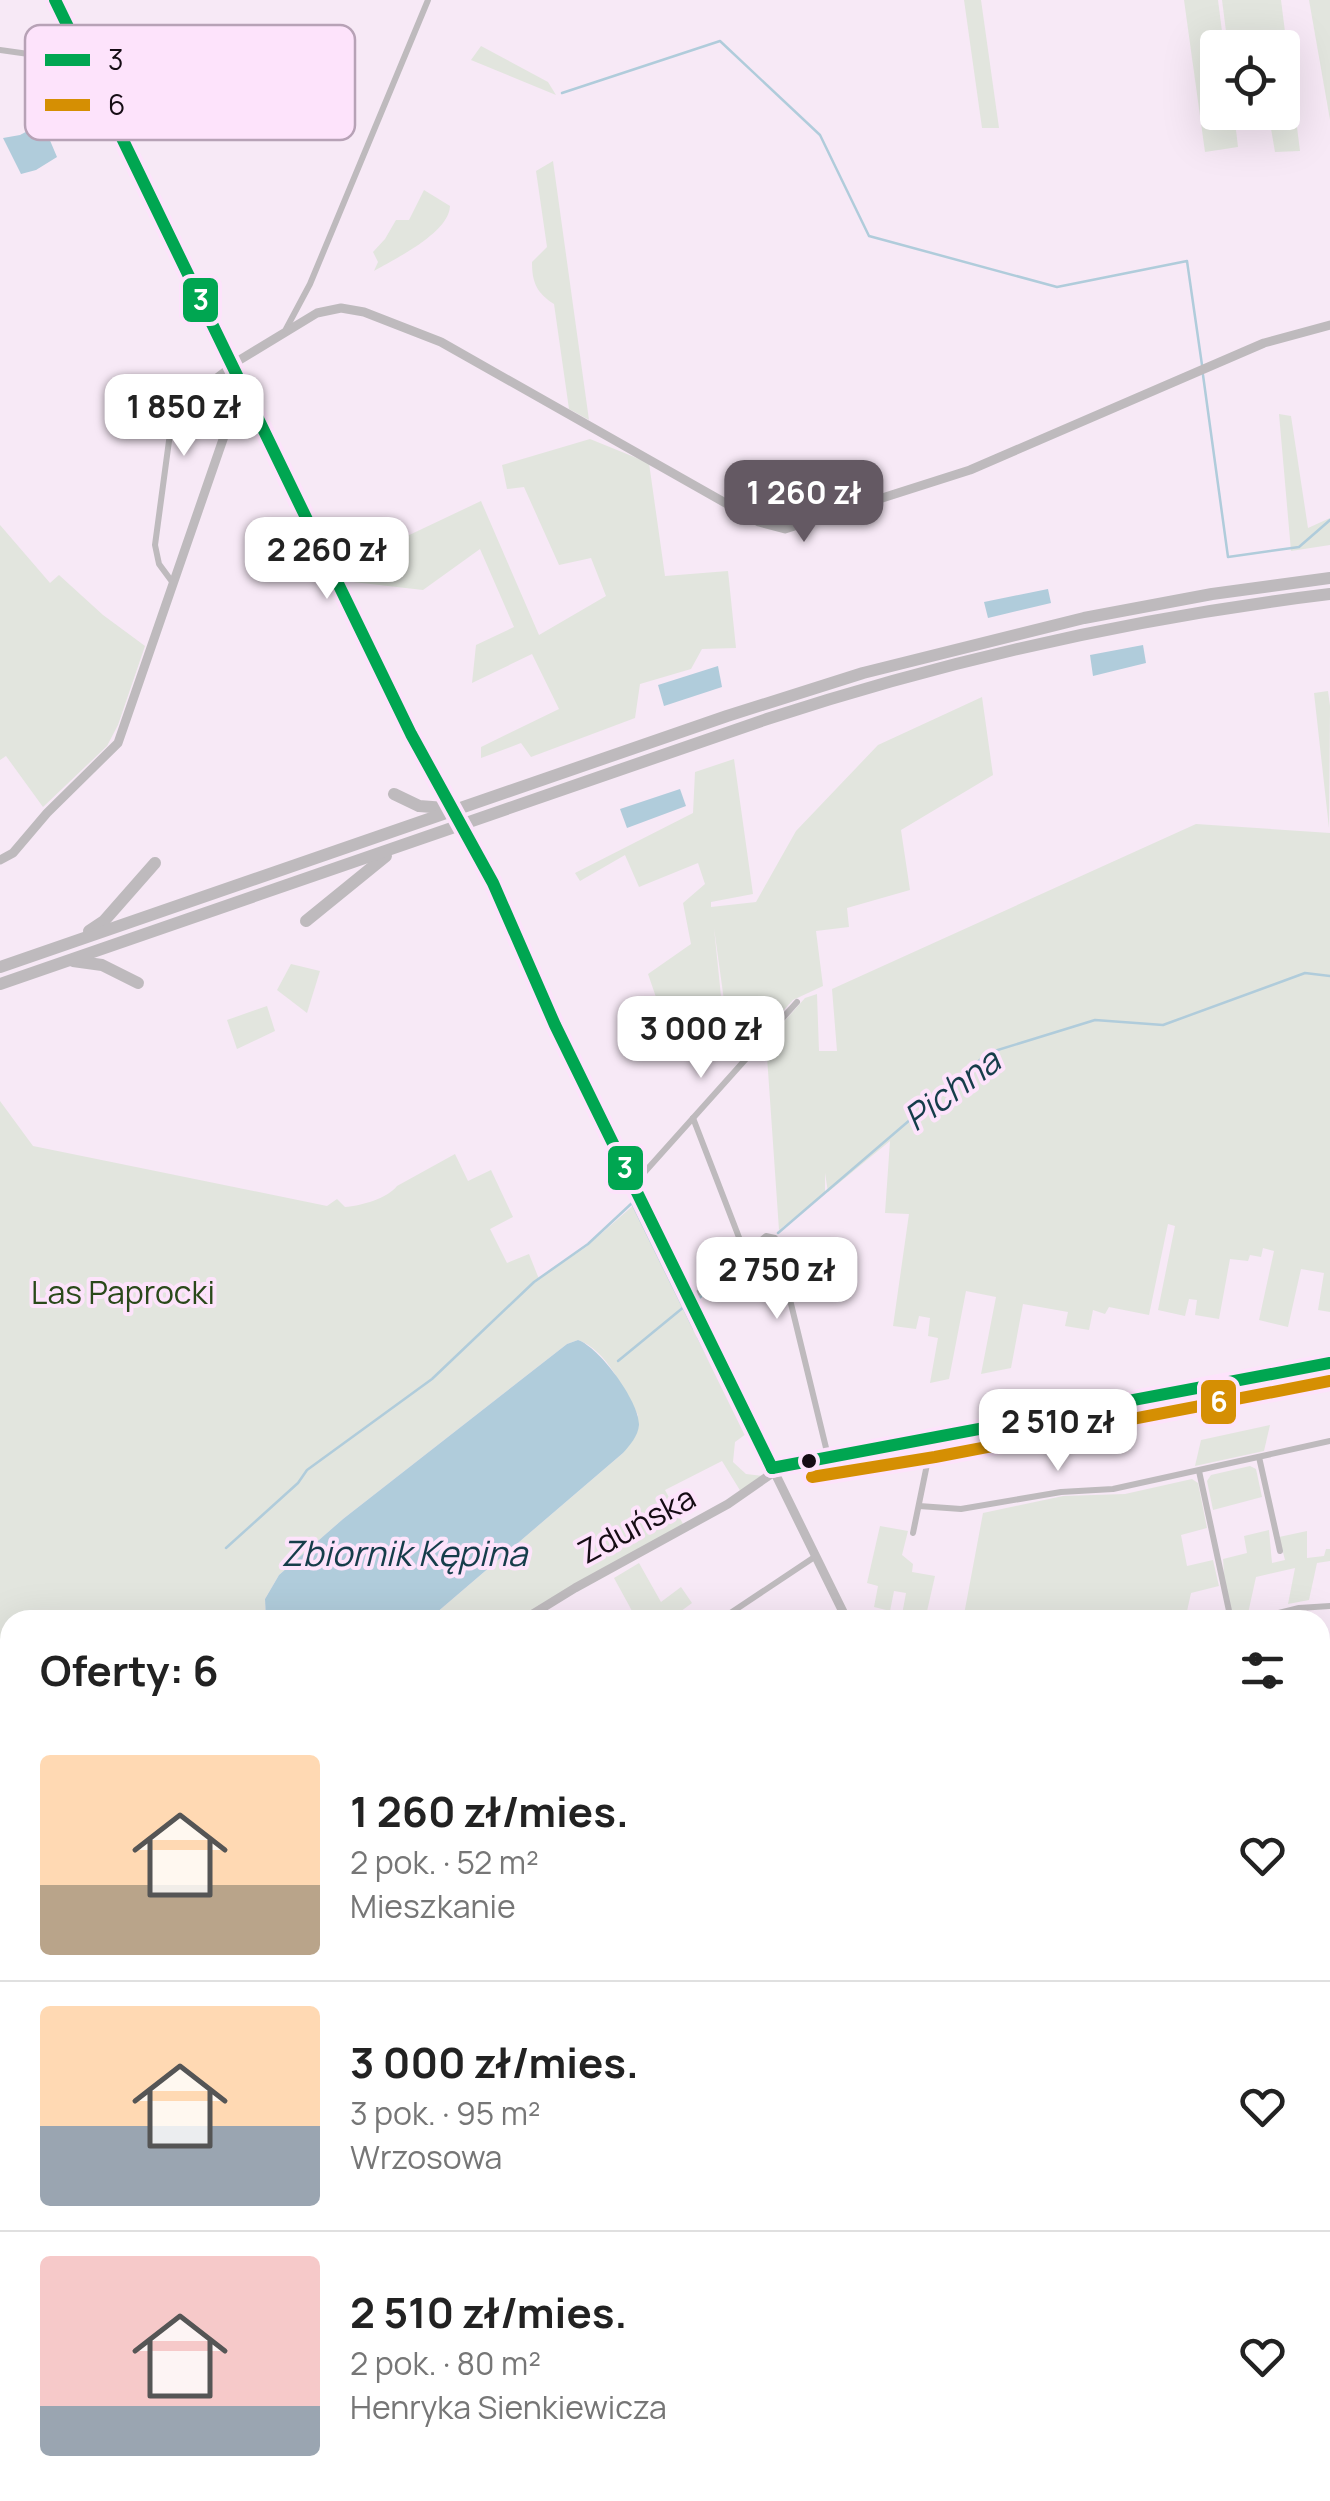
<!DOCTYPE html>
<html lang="pl">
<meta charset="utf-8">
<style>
:root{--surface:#fff;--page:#f2f2f2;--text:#222;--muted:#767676;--line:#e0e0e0;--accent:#645963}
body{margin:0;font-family:Manrope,sans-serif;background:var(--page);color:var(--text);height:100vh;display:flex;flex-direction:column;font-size:38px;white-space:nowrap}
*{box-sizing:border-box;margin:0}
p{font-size:32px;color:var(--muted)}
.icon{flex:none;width:55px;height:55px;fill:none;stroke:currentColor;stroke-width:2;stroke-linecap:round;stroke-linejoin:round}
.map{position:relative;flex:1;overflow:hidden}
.panel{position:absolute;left:0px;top:1610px;width:1330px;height:892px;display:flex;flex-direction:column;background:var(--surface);border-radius:30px 30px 0 0;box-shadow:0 10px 40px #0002}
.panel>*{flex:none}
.buttons{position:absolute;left:1200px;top:30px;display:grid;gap:20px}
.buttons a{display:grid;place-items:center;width:100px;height:100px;border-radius:10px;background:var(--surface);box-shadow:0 10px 40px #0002;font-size:50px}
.price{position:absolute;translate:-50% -85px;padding:0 22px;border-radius:20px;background:#fff;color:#222;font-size:32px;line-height:65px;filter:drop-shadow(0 2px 5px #0008)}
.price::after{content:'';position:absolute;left:50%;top:60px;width:30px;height:22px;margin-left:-15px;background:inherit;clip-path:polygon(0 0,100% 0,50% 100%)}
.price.selected{background:var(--accent);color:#fff}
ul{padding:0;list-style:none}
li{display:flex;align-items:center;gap:30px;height:250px;padding:0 40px}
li+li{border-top:2px solid var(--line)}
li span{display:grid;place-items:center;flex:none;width:280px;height:200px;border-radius:10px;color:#555}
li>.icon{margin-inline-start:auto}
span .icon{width:120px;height:120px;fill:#fffc;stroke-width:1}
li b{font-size:42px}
h2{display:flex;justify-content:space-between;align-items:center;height:120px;padding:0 40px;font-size:42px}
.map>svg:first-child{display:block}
</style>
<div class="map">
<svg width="1330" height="2501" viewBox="0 0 1330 2501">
<rect width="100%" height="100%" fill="#f7e9f6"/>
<g fill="#e2e5de">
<path d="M964,0H981L999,128H982Z"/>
<path d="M1184,0H1218L1224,47L1218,48V112L1234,113L1238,147L1205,152Z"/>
<path d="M1222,0H1281L1300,151L1275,152L1270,123L1239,125L1237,113L1282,112V48L1228,47Z"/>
<path d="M1309,0H1330V120Z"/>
<path d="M481,46L548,82L556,95L471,60Z"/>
<path d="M553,161L589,420L569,409L554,304C537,293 532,283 532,262L547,247L536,171Z"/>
<path d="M424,190L450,206C449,233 396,258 374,271L378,262L373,252L385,239L396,220H409Z"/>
<path d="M1279,414L1291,416L1308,528L1330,518V545L1291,551Z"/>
<path d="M590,439L649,463L665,576L728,571L736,648L702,649L691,669L640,684L635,718L531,757L521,743L481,758V747L559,709L532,654L472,683L476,645L514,627L480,549L423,590L353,582L346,565L481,501L539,635L606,596L591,558L559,565L524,487L507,489L502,465Z"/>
<path d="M0,525L50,583L59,575L103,615L145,646L118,725L107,746L43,807L6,756L0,760Z"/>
<path d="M1328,691L1330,706L1329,828L1314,693Z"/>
<path d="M982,697L993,775L901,830L910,890L847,908L849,927L816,931L823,986L793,1000L738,1060L731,1051L714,928L722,1006L668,1032L648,974L691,944L683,903L705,884L698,863L639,887L625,855L580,881L575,873L693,813L695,772L734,759L753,894L711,902V907L756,902L796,831L878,745Z"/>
<path d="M1196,824L1330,833V1312L1318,1310L1324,1273L1301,1269L1288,1327L1259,1320L1274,1251L1263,1248L1261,1257L1250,1255L1248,1261L1230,1259L1219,1319L1195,1315L1197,1300L1189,1299L1185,1316L1158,1310L1175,1226L1168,1224L1149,1315L1109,1307L1105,1314L1093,1310L1089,1330L1065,1326L1068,1312L1023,1304L1011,1368L981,1374L996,1297L966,1291L949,1379L930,1383L938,1338L928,1336L930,1318L919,1316L916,1329L893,1326L909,1214L885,1213L890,1141L828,1192L825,1173V1193L779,1230L766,1042L805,998L817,994L819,1051H837L832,989Z"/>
<path d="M291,964L320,971L307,1013L277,990Z"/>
<path d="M267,1006L275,1031L237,1049L227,1020Z"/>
<path d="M0,1101L33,1146L327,1206L337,1199L345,1207C361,1206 388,1198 397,1186L455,1154L468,1181L491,1170L513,1217L490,1229L507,1263L529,1254L539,1279L586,1247L636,1203L750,1431L735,1442L733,1462L746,1474L763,1476L741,1492L722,1461L665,1490L683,1524L515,1620H428L623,1453L638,1415C623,1389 608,1351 578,1340L567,1344L343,1519L279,1575L265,1599L266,1620H10V1889L0,1900Z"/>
<path d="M1270,1425L1264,1451L1195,1466L1201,1440Z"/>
<path d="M1250,1466L1256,1469L1262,1497L1213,1510L1207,1481L1211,1475Z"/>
<path d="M1192,1479L1198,1483L1207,1528L1181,1535L1187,1566L1213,1560L1219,1586L1191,1593L1185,1620H963L983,1513L1063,1496L1125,1494Z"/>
<path d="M880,1526L908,1531L902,1555L913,1564L912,1572L935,1576L925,1620H901L906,1593L894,1591L890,1611L874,1607L878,1586L867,1583Z"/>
<path d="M1269,1530L1272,1563L1285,1560L1279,1537L1307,1531V1558L1324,1556L1326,1549H1330V1561L1317,1563L1309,1600L1288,1604L1295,1568L1256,1577L1247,1618L1243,1619C1222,1610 1225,1579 1223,1559L1247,1553L1244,1536Z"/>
<path d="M639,1563L661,1602L681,1587L692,1603L669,1620H637L614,1578Z"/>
<path d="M1320,1739L1330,1740V1765L1323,1774L1330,1768V1885L1320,1896Z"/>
<path d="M1330,2384V2501L1179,2499L1180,2492H1320V2421L1326,2386Z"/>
<path d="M602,2493H1161L1160,2501H619Z"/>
</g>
<g fill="#b0ccdb">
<path d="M37,126L46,131L57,157L36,170L21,174L3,138L20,135Z"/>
<path d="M1048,589L1051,603L988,618L984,602Z"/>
<path d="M1143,645L1146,663L1093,676L1090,655Z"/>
<path d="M718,666L722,687L664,706L658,685Z"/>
<path d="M680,789L686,806L627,828L620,809Z"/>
<path d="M578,1340C599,1347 640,1402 639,1425C638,1436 630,1445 623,1453L428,1620H266L265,1599L279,1575L343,1519L567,1344Z"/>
</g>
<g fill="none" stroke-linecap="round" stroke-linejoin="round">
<g stroke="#b0ccdb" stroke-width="2.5">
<path d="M562,93L720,41L820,135L869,236L1057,287L1187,261L1202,365"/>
<path d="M1203,375L1228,557L1299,547L1330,520"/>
<path d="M778,1233L988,1053L1095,1020L1163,1025L1305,973L1330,976"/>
<path d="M698,1299L769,1238"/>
<path d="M698,1337L746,1431"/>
<path d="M618,1361L685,1306"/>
<path d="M750,1440L761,1462"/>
<path d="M226,1548L298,1483L307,1470L432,1379L534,1282L588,1244L632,1203L694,1329"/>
<path d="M1320,1894L1330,1885"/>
<path d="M925,2492L1011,2495L1097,2492"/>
<path d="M1099,2493L1165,2495"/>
<path d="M1179,2497L1197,2501"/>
</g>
<g stroke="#bebabd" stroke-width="6">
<path d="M0,50L57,58H83"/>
<path d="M286,329L310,284L428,0"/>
<path d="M173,583L159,564L155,545L171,426L191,396L233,364"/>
<path d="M693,1118L745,1253"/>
<path d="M634,1184L797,1002"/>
<path d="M690,1300L766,1236L775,1238L828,1456"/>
<path d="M1259,1457L1280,1551"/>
<path d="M1199,1471L1231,1620"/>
<path d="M919,1506L961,1509L1061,1492L1113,1489L1330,1441"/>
<path d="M913,1533L932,1440"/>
<path d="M720,1620L816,1556"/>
<path d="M1250,1620L1299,1608L1330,1606"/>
<path d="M1322,1684L1330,1685"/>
<path d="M0,1907L10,1895"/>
<path d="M1320,1973L1330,1975"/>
<path d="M1320,2103L1330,2105"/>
<path d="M0,2188L10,2177"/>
<path d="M1320,2223L1330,2172"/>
<path d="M1320,2259L1330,2261"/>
<path d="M0,2326L10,2315"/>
<path d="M0,2397L10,2406"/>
<path d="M0,2473L10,2462"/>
<path d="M244,2492V2501"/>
<path d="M579,2492L595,2501"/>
<path d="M108,2501L109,2492"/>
<path d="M273,2501L298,2492"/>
<path d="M308,2501L309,2492"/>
<path d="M386,2501L388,2492"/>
<path d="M472,2501L474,2492"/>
<path d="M557,2501L559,2492"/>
<path d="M1172,2501L1173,2492"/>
</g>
<g stroke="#bebabd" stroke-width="9">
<path d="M55,0L411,734L493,883L555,1025L847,1620"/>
<path d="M233,364L317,313L341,308L364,312L441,342L759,522L785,529L970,470L1264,343L1330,325"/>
<path d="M0,860L13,853L47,813L118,743L238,396L245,389"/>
<path d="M772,1468L1330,1363"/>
<path d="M523,1620L575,1588L728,1504L774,1472"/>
<path d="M0,2044L10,2033"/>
<path d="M1320,2377L1330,2379"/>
</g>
<g stroke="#bebabd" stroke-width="12">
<path d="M394,794L419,806L445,808"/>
<path d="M306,921L386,856"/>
<path d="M89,931L104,921L155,863"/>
<path d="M73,961L102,965L138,983"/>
<path d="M0,967L727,716L863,673L1084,618L1212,594L1330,578"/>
<path d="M0,984L767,719C950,659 1139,617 1330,594"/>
</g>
<defs>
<g id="bus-1">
<path d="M55,0L411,734L493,883L555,1025L772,1468"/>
<path d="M772,1468L1330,1363"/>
</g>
<path id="bus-2" d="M812,1477L935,1457L1330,1381"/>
</defs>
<use href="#bus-1" stroke="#fde3fb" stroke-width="20"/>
<use href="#bus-2" stroke="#fde3fb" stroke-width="20"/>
<use href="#bus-1" stroke="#00a651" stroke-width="12"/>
<use href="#bus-2" stroke="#d58f03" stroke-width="12"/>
</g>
<circle fill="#150c14" stroke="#fde3fb" stroke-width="4" cx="809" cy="1461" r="9"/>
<g text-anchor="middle" stroke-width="8" stroke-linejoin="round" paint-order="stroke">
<g font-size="32" fill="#2a491a" stroke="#fde3fb">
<text x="123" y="1304">Las Paprocki</text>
</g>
<g font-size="32" fill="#150c14" stroke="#fde3fb">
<text transform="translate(637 1525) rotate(-28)" y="11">Zduńska</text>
</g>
<g font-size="35" font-style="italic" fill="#153d4a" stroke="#fde3fb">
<text transform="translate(952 1090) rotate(-37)" y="12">Pichna</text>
<text x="404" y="1566">Zbiornik Kępina</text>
</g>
</g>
<rect x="25" y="25" width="330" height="115" rx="15" fill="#fde3fb" stroke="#b7a2b6" stroke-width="2.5"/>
<rect x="45" y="54" width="45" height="12" fill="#00a651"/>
<rect x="45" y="99" width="45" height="12" fill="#d58f03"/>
<g font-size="28" fill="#150c14">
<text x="108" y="70">3</text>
<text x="108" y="115">6</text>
</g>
<g stroke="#fde3fb" stroke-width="4">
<rect x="181" y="276" width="39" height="48" rx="10" fill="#00a651"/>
<rect x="606" y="1144" width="39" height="48" rx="10" fill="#00a651"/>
<rect x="1199" y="1378" width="39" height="48" rx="10" fill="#d58f03"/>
</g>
<g font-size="28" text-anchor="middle" font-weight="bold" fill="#fff">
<text x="201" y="310">3</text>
<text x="625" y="1178">3</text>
<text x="1219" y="1412">6</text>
</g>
</svg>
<div class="buttons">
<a><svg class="icon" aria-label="locate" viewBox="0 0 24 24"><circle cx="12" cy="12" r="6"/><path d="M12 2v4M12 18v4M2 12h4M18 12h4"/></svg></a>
</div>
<b class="price" style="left:184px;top:459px">1 850 zł</b>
<b class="price selected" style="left:804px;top:545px">1 260 zł</b>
<b class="price" style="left:327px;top:602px">2 260 zł</b>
<b class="price" style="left:701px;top:1081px">3 000 zł</b>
<b class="price" style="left:777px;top:1322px">2 750 zł</b>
<b class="price" style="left:1058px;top:1474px">2 510 zł</b>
<section class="panel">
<h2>Oferty: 6<svg class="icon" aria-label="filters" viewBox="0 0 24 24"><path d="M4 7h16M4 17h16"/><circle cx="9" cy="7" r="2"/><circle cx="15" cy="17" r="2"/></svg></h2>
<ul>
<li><span style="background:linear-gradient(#ffd9b3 65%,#b9a48a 0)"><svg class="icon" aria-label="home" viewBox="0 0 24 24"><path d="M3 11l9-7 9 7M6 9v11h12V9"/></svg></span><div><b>1 260 zł/mies.</b><p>2 pok. · 52 m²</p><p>Mieszkanie</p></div><svg class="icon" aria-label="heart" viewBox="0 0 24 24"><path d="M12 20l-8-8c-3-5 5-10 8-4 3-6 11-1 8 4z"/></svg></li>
<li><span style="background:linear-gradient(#ffd9b3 60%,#9aa5b1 0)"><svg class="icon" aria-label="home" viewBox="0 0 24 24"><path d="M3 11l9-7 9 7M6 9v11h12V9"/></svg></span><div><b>3 000 zł/mies.</b><p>3 pok. · 95 m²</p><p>Wrzosowa</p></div><svg class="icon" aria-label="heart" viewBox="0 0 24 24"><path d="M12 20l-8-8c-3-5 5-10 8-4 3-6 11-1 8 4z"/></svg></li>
<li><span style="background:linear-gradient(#f6c9c9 75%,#9aa5b1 0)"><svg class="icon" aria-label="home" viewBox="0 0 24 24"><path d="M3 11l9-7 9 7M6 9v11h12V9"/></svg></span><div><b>2 510 zł/mies.</b><p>2 pok. · 80 m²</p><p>Henryka Sienkiewicza</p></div><svg class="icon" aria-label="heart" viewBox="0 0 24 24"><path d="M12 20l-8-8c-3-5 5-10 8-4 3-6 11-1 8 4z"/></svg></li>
</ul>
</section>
</div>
